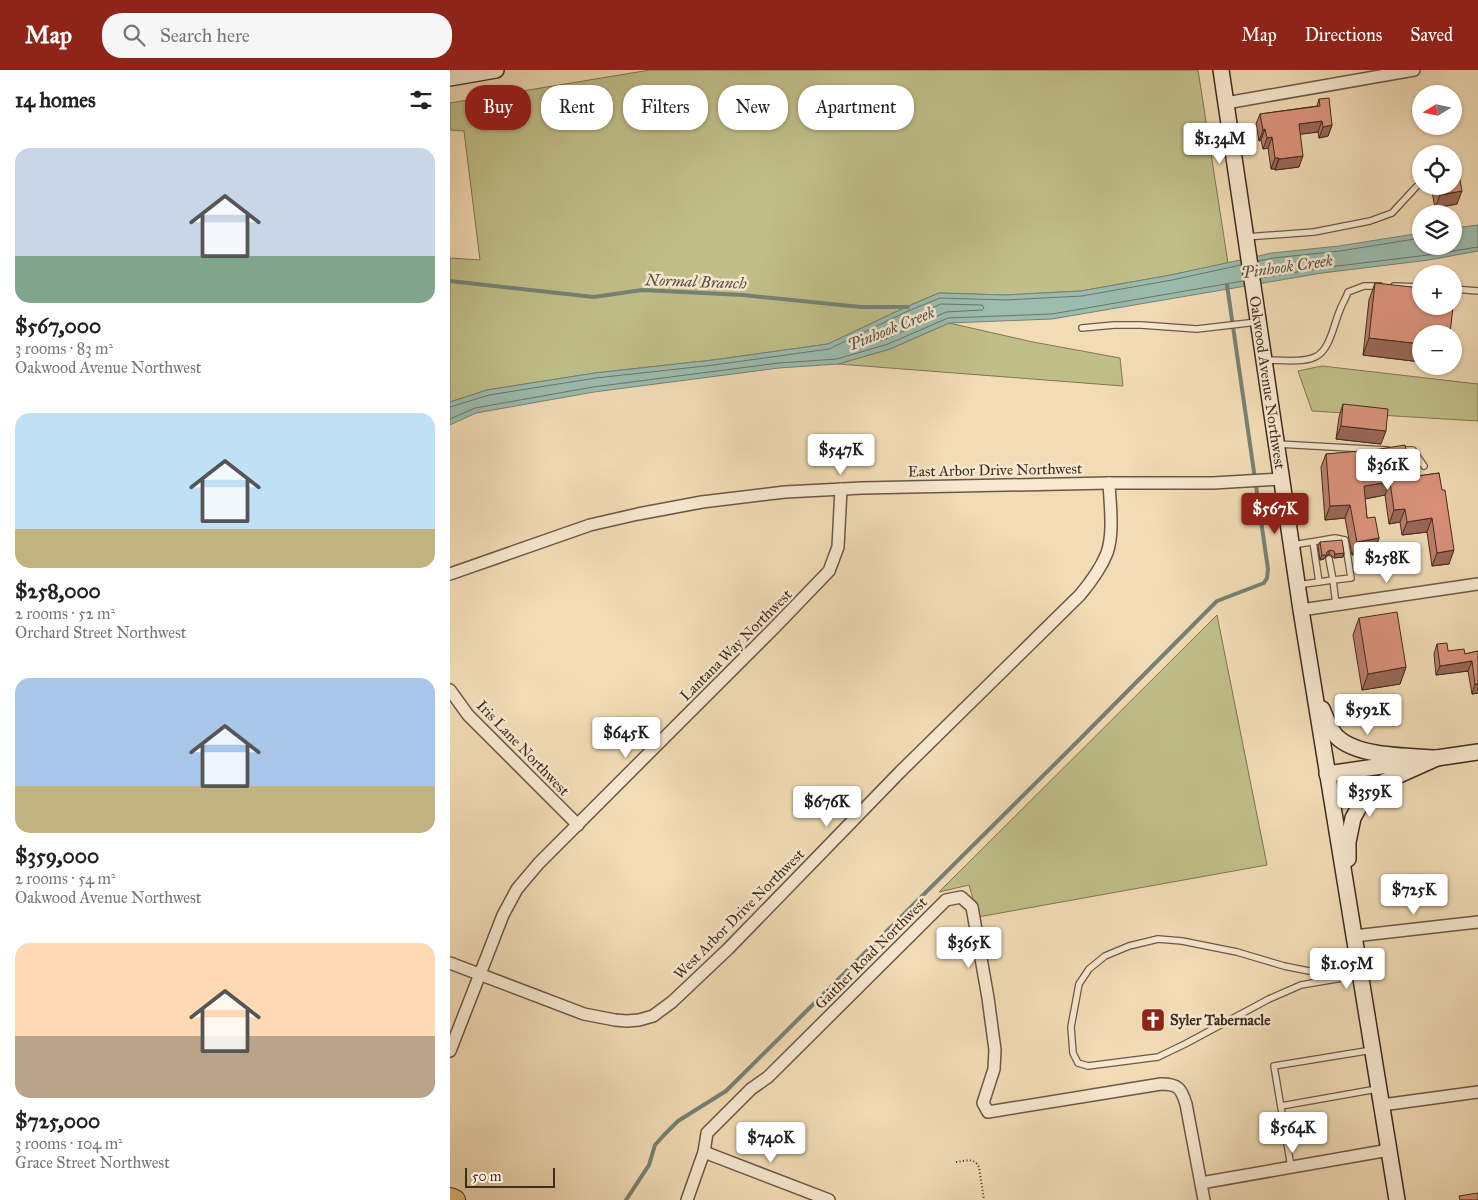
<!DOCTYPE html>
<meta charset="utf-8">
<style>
:root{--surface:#fff;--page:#f6f6f6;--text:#222;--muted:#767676;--accent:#8f2418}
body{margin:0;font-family:"IM FELL Great Primer",serif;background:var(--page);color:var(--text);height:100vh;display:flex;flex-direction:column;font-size:19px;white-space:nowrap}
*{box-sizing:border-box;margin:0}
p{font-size:16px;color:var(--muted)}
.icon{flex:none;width:28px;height:28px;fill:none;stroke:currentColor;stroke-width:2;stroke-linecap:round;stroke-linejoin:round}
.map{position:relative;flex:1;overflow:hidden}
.sheet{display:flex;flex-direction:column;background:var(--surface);width:450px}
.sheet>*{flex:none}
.hud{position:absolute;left:15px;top:15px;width:475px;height:45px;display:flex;gap:10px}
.needle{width:32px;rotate:260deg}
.tools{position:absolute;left:962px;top:15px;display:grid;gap:10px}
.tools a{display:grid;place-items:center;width:50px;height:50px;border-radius:50%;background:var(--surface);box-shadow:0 1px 4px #0004;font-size:25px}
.scale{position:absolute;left:15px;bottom:12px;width:90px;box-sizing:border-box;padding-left:5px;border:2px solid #3f2b1f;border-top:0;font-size:14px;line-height:18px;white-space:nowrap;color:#3f2b1f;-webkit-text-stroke:4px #f7e8d0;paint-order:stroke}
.price{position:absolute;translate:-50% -42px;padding:0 11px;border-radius:5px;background:#fff;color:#222;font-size:16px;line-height:32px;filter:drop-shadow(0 1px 2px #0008)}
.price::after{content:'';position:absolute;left:50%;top:30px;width:15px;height:11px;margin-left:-8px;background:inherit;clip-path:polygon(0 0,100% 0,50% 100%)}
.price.current{background:var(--accent);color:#fff}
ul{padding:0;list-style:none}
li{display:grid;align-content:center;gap:10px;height:265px;padding:0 15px}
li span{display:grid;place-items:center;height:155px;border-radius:15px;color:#555}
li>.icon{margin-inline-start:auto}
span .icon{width:90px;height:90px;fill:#fffc;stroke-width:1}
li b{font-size:21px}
h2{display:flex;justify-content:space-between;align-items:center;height:60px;padding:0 15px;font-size:21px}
.chip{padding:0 18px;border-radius:20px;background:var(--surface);box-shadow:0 1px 4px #0004;font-size:18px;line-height:45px}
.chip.current{background:var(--accent);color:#fff}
header{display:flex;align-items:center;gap:30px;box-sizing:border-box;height:70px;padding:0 25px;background:var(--accent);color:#fff}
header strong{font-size:24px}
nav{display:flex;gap:28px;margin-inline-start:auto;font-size:18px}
.search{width:350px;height:45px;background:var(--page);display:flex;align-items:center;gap:12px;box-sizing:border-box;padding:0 18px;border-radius:20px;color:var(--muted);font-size:19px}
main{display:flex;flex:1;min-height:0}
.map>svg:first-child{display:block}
</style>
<header>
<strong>Map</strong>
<div class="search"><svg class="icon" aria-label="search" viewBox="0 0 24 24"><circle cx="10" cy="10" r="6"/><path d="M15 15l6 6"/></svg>Search here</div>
<nav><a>Map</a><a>Directions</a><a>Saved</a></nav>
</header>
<main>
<section class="sheet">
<h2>14 homes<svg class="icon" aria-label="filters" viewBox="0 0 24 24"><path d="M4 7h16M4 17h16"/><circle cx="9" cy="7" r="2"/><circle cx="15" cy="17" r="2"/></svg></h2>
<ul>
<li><span style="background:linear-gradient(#c9d6e8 70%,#7fa58c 0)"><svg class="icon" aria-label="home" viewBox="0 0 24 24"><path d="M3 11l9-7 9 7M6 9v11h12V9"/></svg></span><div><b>$567,000</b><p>3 rooms · 83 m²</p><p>Oakwood Avenue Northwest</p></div></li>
<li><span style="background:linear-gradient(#bfe0f5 75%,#c2b280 0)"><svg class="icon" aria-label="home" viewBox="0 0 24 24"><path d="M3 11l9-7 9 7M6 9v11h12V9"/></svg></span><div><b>$258,000</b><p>2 rooms · 52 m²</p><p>Orchard Street Northwest</p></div></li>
<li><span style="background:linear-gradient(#a9c7e8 70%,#c2b280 0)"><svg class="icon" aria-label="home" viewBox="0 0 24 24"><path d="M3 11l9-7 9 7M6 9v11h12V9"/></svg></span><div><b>$359,000</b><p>2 rooms · 54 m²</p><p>Oakwood Avenue Northwest</p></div></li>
<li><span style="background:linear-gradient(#ffd9b3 60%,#b9a48a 0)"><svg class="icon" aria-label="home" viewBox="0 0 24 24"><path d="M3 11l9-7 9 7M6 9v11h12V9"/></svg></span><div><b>$725,000</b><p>3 rooms · 104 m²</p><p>Grace Street Northwest</p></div></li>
</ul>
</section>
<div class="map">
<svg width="1028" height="1130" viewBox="0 0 1028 1130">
<rect width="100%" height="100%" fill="#f2dcb6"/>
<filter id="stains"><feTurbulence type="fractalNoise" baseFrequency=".004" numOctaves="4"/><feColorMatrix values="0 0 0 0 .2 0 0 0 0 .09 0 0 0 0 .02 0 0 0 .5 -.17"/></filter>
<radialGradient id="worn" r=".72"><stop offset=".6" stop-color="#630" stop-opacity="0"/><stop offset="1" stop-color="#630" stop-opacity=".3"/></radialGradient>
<g fill="#c0bf89" stroke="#807554">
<path d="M200,0H748L778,193L721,205L631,221L555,225L489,223L456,237L378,274L263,290L145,303L37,320L0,332V188L30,190L14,61L0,60V33Z"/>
<path d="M499,253L583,272L670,288L673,316L388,294L440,279Z"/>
<path d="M872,296L1028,314V351L862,341L848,301Z"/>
<path d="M767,545L817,795L528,847L519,815L489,822Z"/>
</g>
<path fill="#9bbcaf" stroke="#768275" d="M1028,155V181L979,190L872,203L602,249L499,253L440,279L388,294L329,298L144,322L26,343L0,355V332L37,320L145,303L263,290L378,274L456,237L489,223L555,225L631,221L721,205L822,183L889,176L971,163V176H1004V158Z"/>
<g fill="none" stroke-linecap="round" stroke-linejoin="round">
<g stroke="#6d7467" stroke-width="1">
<path d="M808,191L823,188L890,181L971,168"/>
<path d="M811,208L871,198L978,185L1028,177"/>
<path d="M491,234L532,235L534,238L532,240L496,242L436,269L413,275L410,274L411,271Z"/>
<path d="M0,337L39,325L146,308L264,295L379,279L458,241L490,228L555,230L632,226L722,210L791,195"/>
<path d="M0,349L25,338L143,317L329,293L387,289L438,274L498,248L602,244L793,211"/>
</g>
<g stroke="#768275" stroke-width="4">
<path d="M0,211L144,227L192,220L293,225L411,237H458"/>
<path d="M176,1130L199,1095L205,1075L214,1065L228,1051L276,1021L628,671L755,543L767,531L814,513L817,508L818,499L777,215"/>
</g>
<defs>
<g id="lane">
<path d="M796,167L864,162L920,151L942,143L966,117"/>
<path d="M944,216L971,217"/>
<path d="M1004,219L1028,221"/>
<path d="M632,258L664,255H691L747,259L807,252"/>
<path d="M814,290C829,290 852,293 865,287C880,281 884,253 890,240C892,234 896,228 898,222L914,216H930"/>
<path d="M827,374L937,380"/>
<path d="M949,380H963L974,396"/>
<path d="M863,472L869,512"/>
<path d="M843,475L885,468L895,470L901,508L883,510L886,535"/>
<path d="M847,515L883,510L879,489"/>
<path d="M907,889L889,895L859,901L834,896L787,882L732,871L708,869L679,876L655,886L639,899L629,914L621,957L623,983L628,993L638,996L708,987L735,974L819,929L851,915L910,905"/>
<path d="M831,1036L927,1019"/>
<path d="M841,1097L824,996L922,980"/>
</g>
<g id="street">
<path d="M776,33L964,0"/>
<path d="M0,504L140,455L188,444L252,432L335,422L412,418L659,413H763L832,409"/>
<path d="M851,540L1028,514"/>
<path d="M0,620L18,645L128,755"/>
<path d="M904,866L1028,852"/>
<path d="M0,893L134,944L165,950L177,951L189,950L203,946L222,932L278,879L451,701L630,525C640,513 651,498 657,483C664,463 660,434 659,413"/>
<path d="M0,981L53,845L67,819L89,793L325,557L379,501L388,477L391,419"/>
<path d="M932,1035L1028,1022"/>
<path d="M254,1082L379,1130"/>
<path d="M751,1113L939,1080"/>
<path d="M237,1130L254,1082L257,1063L301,1019L318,1007L496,830L511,827L522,837L538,928L545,980L544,999L533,1033L538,1042L711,1014C728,1014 731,1018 736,1034L754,1130"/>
</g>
<g id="secondary">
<path id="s1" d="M771,0L851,540L947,1130"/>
<path d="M0,8L46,0"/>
<path d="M872,639C876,648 880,660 887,667C908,687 957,686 985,688"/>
<path d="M877,704L1028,682"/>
<path d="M898,789V772L903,748L914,728L929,714L987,688"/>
</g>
<path id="highway" d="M0,1128L5,1130"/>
</defs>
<use href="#lane" stroke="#6c5745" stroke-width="8"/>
<use href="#street" stroke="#6c5745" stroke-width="14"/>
<use href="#secondary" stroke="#3f2b1f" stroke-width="18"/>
<use href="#highway" stroke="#3f2b1f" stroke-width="22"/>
<path stroke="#3f2b1f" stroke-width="2" stroke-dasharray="1 2.5" stroke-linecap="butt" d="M506,1092C516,1091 524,1087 529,1097L534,1130"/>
<use href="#lane" stroke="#f7e8d0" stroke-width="5.5"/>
<use href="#street" stroke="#f7e8d0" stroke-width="11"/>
<use href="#secondary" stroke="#f7e8d0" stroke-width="15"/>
<use href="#highway" stroke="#e9be7b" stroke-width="20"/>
</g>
<g fill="#bd7e6b" stroke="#3f2b1f">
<path d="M869,29L882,55L878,66L869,68L868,62L850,64L849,97L825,100V99H821L818,78L813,79L811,70L809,71L806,54L810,44L867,36Z"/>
<path d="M981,116H1004L1007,134L985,138Z"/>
<path d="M925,213L971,264V292L913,285L919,230Z"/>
<path d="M893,334L931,374L886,369L889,347Z"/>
<path d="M911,382L961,407L989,403L999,494L982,496L977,462L952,465L950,452L939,454L935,425L915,429L917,448L929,468L924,482L902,485L895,448L875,450L871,397L876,384Z"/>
<path d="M870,472L894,483L893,487L884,488L882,486L879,484L876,486L874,489L870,490L868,476Z"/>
<path d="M909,548L956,597L950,614L912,620L903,565Z"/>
<path d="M987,574L998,581L1015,584L1028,581V623L1022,624L1018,601L986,605L984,584Z"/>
</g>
<g fill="#9a6757" stroke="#3f2b1f">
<path d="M872,51L868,62L845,65L849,54Z"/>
<path d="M882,55L878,66L869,68L873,57Z"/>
<path d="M815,59L811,70L809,71L813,60Z"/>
<path d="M822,67L818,78L813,79L817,68Z"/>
<path d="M853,86L849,97L825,100L829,89Z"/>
<path d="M825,88H829L825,99H821Z"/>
<path d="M1012,121L1007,134L985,138L990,125Z"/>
<path d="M919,268L971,274V292L913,285Z"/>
<path d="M891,356L936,361L931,374L886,369Z"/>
<path d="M940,412L935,425L909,430L914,416Z"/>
<path d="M900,435L895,448L875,450L880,436Z"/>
<path d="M955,439L950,452L939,454L944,440Z"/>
<path d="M982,448L977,462L952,465L957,452Z"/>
<path d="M929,468L924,482L902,485L907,472Z"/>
<path d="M880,480L879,484L876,486L874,489L870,490L872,485Z"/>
<path d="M1004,480L999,494L982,496L987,483Z"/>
<path d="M894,483L893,487L884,488L885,484Z"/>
<path d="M1022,591L1018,601L986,605L990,596Z"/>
<path d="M956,597L950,614L912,620L918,604Z"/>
<path d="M1025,614H1028V623L1022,624Z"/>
</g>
<g fill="#dc937c" stroke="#3f2b1f">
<path d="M879,28L882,55L873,57L872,51L849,54L853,86L829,89V88H825L822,67L817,68L815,59L813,60L810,44L870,36L869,29Z"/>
<path d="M1004,89H1006L1012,121L990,125L988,116H1004Z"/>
<path d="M925,213L971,218V236H1003L1000,264H971V274L919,268Z"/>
<path d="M893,334L938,339L936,361L891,356Z"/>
<path d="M955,375L961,407L989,403L992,420H995L1004,480L987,483L982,448L957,452L955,439L944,440L940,412L914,416L917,448L925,447L929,468L907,472L900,435L880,436L876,384L911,381V382Z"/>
<path d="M892,470L894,483L885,484L884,481L880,480L877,482L876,485H872L870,472Z"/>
<path d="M947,542L956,597L918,604L909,548Z"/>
<path d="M997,573L998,581L1014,579L1015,584L1028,581V614H1025L1022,591L990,596L987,574Z"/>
<path d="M1028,1123V1130H1010L1009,1126Z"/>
</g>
<defs>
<symbol id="church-square" viewBox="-11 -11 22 22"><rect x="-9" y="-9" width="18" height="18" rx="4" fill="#8f2418" stroke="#f7e8d0"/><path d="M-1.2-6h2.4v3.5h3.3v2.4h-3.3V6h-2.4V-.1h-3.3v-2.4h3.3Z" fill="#fff"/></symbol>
</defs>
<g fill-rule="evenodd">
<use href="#church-square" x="689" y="936" width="28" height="28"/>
</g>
<g text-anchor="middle" stroke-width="5" stroke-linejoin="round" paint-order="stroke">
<g font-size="15" fill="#3f2b1f" stroke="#f7e8d0">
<text dy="5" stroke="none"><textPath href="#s1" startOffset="316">Oakwood Avenue Northwest</textPath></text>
<text transform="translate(545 400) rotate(-1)" y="5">East Arbor Drive Northwest</text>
<text transform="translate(286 575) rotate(-45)" y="5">Lantana Way Northwest</text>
<text transform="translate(73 678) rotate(46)" y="5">Iris Lane Northwest</text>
<text transform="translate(289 844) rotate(-45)" y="5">West Arbor Drive Northwest</text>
<text transform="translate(421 883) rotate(-45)" y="5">Gaither Road Northwest</text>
</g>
<g font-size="15" font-weight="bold" fill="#3f2b1f" stroke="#f7e8d0" text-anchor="start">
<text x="720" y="955">Syler Tabernacle</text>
</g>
<g font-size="16" font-style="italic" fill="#564f43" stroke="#f7e8d0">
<text transform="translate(837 196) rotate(-8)" y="6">Pinhook Creek</text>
<text transform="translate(246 211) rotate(2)" y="6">Normal Branch</text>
<text transform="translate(441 258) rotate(-22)" y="6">Pinhook Creek</text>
</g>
</g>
<rect width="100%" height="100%" filter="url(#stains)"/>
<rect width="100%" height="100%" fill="url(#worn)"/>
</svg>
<div class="tools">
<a><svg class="needle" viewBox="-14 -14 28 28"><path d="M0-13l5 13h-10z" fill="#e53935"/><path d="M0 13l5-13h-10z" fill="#767676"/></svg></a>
<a><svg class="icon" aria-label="locate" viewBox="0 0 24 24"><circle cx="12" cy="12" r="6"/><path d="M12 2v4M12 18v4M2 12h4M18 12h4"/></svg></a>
<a><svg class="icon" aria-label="layers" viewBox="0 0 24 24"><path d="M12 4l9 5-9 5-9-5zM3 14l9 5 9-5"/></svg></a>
<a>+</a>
<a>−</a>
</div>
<div class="scale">50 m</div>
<b class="price" style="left:770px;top:95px">$1.34M</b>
<b class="price" style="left:391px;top:406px">$547K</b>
<b class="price" style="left:938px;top:421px">$361K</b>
<b class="price current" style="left:825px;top:465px">$567K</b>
<b class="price" style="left:937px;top:514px">$258K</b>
<b class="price" style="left:918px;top:666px">$592K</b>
<b class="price" style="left:176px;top:689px">$645K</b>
<b class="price" style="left:920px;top:748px">$359K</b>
<b class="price" style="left:377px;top:758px">$676K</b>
<b class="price" style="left:964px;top:846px">$725K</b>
<b class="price" style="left:519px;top:899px">$365K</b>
<b class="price" style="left:897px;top:920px">$1.05M</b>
<b class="price" style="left:843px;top:1084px">$564K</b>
<b class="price" style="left:321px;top:1094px">$740K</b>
<div class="hud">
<a class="chip current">Buy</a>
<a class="chip">Rent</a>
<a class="chip">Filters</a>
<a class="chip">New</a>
<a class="chip">Apartment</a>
</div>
</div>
</main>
